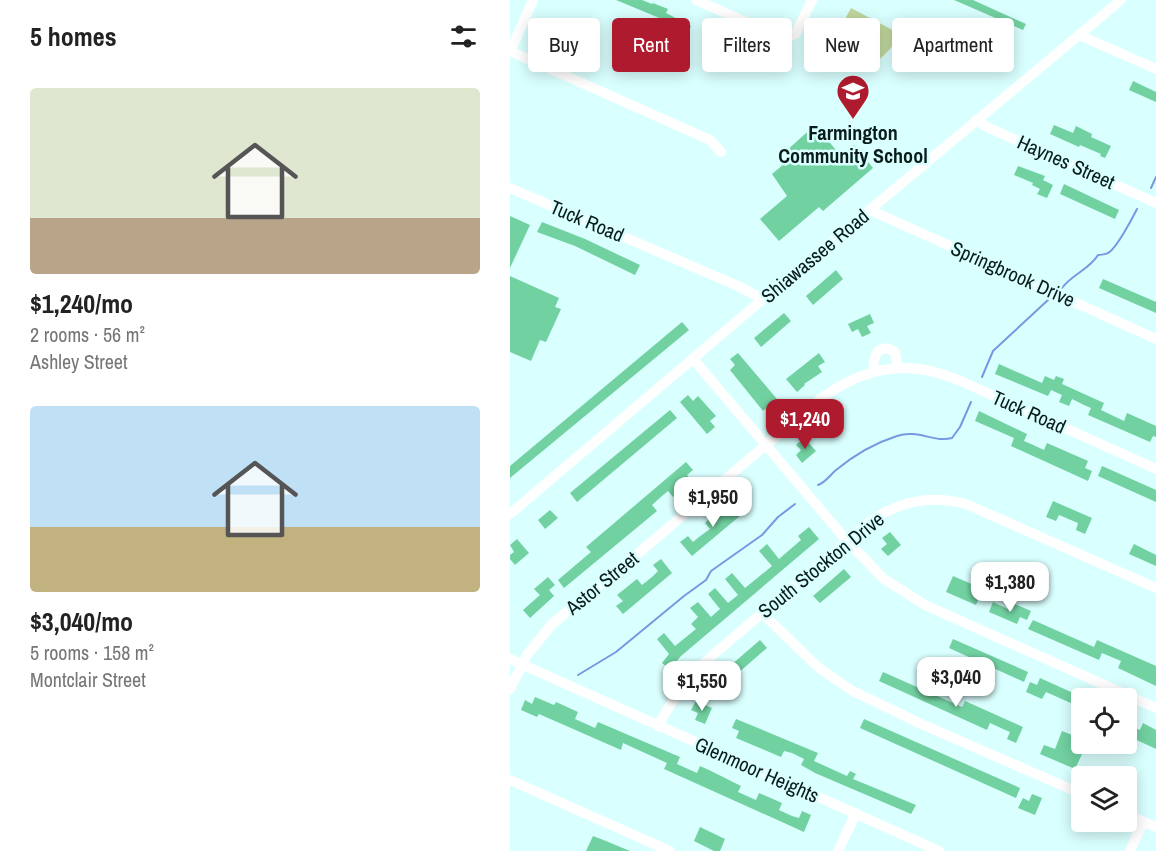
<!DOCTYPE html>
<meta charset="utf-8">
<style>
:root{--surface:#fff;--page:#f2f2f2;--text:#222;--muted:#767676;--accent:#af1b2e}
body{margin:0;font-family:"Archivo Narrow",sans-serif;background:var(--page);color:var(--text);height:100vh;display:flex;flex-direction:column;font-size:22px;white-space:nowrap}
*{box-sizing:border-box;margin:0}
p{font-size:20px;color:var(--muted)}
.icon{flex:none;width:33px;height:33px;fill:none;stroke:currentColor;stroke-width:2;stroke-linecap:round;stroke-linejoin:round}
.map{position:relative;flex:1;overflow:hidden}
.details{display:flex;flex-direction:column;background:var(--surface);width:510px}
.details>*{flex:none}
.banner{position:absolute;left:18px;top:18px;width:537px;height:54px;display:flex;gap:12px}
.tools{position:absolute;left:561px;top:688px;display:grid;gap:12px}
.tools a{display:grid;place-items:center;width:66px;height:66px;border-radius:6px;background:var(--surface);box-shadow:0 3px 15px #0003;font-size:30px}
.price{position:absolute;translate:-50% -51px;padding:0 14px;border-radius:12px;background:#fff;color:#222;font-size:20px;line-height:39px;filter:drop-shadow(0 2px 3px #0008)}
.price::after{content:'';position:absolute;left:50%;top:36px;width:18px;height:14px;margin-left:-9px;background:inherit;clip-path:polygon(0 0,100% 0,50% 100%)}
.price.current{background:var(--accent);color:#fff}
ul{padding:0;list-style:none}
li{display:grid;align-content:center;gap:12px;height:318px;padding:0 30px}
li span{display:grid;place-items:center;height:186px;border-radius:6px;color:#555}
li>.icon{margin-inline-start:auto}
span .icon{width:108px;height:108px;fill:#fffc;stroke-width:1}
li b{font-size:26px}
h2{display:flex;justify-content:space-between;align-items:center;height:72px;padding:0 30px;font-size:26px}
.pill{padding:0 21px;border-radius:6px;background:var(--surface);box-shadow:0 3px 15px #0003;font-size:21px;line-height:54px}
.pill.current{background:var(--accent);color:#fff}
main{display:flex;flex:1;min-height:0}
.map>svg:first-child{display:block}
</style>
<main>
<section class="details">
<h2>5 homes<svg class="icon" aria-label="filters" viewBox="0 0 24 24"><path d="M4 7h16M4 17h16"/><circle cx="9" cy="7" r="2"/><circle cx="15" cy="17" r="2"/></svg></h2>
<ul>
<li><span style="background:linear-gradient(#dfe7d0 70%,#b9a48a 0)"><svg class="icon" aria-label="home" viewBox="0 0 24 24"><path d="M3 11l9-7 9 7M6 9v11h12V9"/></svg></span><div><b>$1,240/mo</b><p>2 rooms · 56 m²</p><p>Ashley Street</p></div></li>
<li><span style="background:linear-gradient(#bfe0f5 65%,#c2b280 0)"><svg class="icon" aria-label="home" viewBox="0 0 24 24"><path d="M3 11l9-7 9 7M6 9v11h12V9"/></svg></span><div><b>$3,040/mo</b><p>5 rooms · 158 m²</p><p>Montclair Street</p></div></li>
</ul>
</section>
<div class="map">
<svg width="646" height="851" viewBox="0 0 646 851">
<rect width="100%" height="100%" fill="#d9fffe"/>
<path fill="#c1d79e" d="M341,8L390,34C371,67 350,75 315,57Z"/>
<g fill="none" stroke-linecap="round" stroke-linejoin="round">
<g stroke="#7699e2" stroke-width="2">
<path d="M641,188L646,177"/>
<path d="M552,288C561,275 580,269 588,255C590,255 597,254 598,253C606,249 622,219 627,209"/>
<path d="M472,377L483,351L538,300"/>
<path d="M308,485C316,482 320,475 326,470C343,456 365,443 387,436C408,429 424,443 442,438L450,427L461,402"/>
<path d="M68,675L106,652L174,596L196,580L201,571L252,535L268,517L285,504"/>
</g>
</g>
<g fill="#72d1a1">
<path d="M106,0H132L142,4L143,3L158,9L156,13L181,26L178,33L158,24L159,22Z"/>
<path d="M444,0H463L516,24L513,30Z"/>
<path d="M623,81L646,92V102L619,90Z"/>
<path d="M305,125L331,156L344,145L363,168L313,211L309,207L269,241L250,219L277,196L262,174L280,159L275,152Z"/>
<path d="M544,125L563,133L566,126L582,134L581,137L601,146L595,158L590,156L591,154L570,145L569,147L540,134Z"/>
<path d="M508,166L535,176L533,180L543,185L537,198L527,194L530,189L522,185L523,183L504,175Z"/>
<path d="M554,184L609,210L605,219L550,194Z"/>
<path d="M0,216L20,225L0,268Z"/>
<path d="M32,222L75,239L130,265L125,275L65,246L27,232Z"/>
<path d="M326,270L333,279L303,305L296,296Z"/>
<path d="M0,276L49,298L45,307L51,309L36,342L30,340L21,361L0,352Z"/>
<path d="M593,279L646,302V313L589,288Z"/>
<path d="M274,313L281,321L251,347L244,338Z"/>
<path d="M360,314L364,323L357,326L361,333L352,337L348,329L342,332L338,324Z"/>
<path d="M172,322L179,330L0,478V466Z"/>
<path d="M228,353L272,405L264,412L259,406L253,411L220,370L225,365L220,359Z"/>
<path d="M309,353L315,362L308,366L312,372L294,384L295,385L287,392L276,379Z"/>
<path d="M489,364L532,383L535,376L544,380L546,376L554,379L552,384L594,403L591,410L614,421L617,413L646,426V437L643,436L640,442L578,415L581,408L574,405L562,399L559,406L549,402L552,395L541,390L538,396L485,374Z"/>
<path d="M178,395L183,401L188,396L206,416L200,421L205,427L197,434L170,402Z"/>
<path d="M160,410L167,418L67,502L60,493Z"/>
<path d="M469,411L517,434L514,441L521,444L534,450L537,443L578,461L575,468L582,471L578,481L501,446L504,438L465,421Z"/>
<path d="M294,438L306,451L292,463L286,455L291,450L286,445Z"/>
<path d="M176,462L183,470L177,475L182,481L163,497L158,491L152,496L142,505L147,511L54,588L48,580L81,552L76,547Z"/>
<path d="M592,466L646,490V502L588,476Z"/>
<path d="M219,501L231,515L182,556L170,542L178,536L183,542L189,537L200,529L195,523Z"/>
<path d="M543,501L582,518L575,534L566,530L568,523L549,515L546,521L536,517Z"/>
<path d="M40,510L48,518L35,529L28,520Z"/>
<path d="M299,527L309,539L171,656L160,669L152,663L159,654L147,639L154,633L165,646L186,629L181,624L188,617L180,608L188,602L201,617L210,609L198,594L205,588L218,603L228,595L215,579L222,573L235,588L262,566L249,551L257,544L269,559L291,540L288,536Z"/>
<path d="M380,532L391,545L378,556L371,549L377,544L372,538Z"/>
<path d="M7,539L19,553L5,565L0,559V555L4,552L0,545Z"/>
<path d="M624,544L646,555V566L619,554Z"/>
<path d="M151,559L162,573L113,614L106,606L113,601L107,595L127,579L132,585L142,577L148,571L143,565Z"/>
<path d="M334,569L341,577L310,603L303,596Z"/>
<path d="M443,576L480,592L476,601L469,598L466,605L436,592Z"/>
<path d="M38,577L45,585L39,590L44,596L20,618L13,610L30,595L24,589Z"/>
<path d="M483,602L502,611L505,604L521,611L517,620L510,617L507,624L479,612Z"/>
<path d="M523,620L584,647L587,640L646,666V686L608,668L611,661L592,653L589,660L518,629Z"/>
<path d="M443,639L518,672L514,682L439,648Z"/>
<path d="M250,640L257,648L205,693L198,685Z"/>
<path d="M373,672L452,707L455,701L513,727L506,743L497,739L500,732L493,729L480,723L477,730L369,681Z"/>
<path d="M530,678L572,697V708L536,692L532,699L516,692L520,682L527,685Z"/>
<path d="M25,697L44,705L46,702L68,712L65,719L85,728L88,722L170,757L167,764L187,773L190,766L199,770L231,786L228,792L246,800L249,793L272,803L269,810L282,816L289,818L292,811L301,815L294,832L154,769L157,763L113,743L111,750L29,714L27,717L11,710L15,700L22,704Z"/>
<path d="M186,701L202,708L195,724L185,720L188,713L181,710Z"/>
<path d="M226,719L308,753L304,761L337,776L340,771L346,774L343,779L406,805L401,814L305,773L291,765L294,759L282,753L274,751L271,757L226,738L229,731L222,728Z"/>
<path d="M354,719L510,788L506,798L350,728Z"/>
<path d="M633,723L646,730V749L616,735V724L630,730Z"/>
<path d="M552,731L572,739V744H580L576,754L573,752L565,769L530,754L534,745L545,749Z"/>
<path d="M522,794L532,798L525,815L508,808L513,798L519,801Z"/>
<path d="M190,827L215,839L210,851H204L184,841Z"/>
<path d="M83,836L96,841L120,851H76Z"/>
</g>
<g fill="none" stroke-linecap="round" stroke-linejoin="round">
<g stroke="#fff" stroke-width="10">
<path d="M186,0L265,35L276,38L286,33L302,0"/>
<path d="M569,35L646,69"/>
<path d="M0,51L200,140L211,152"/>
<path d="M0,52L23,0"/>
<path d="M466,120L477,127L646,203"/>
<path d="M0,188L228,286L253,299"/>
<path d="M360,210L646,339"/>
<path d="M184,360L337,541L374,579L415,605L646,708"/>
<path d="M364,372C362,357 368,341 385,352L388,368"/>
<path d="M0,514L253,299L611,0"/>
<path d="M252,613L309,668L341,690L409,723L572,794"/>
<path d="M0,659L429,851"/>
<path d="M0,689L17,655L42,624L112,567L310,399C339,378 373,364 409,369C439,373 467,389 495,401C545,424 596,446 646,469"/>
<path d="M148,726C163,697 180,676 204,654L357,524C387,501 419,494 456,504L646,588"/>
<path d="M0,780L160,851"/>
<path d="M616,814L646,827"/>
<path d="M328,851L346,813"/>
<path d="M620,851L633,822"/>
</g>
</g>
<defs>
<symbol id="school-pin" viewBox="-11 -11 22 30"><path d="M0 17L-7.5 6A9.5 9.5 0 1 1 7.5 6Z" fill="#af1b2e" stroke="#d9fffe"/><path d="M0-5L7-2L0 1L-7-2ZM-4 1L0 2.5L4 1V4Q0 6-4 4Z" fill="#fff"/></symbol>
</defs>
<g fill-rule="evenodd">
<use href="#school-pin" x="324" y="72" width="38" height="52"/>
</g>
<g text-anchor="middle" stroke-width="5" stroke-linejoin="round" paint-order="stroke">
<g font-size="20" font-weight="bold" fill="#091b1b" stroke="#d9fffe">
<text x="343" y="140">Farmington<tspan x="343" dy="23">Community School</tspan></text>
</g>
<g font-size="20" fill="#091b1b" stroke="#d9fffe">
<text transform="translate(556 162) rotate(24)" y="7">Haynes Street</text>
<text transform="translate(77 221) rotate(23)" y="7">Tuck Road</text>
<text transform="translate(305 256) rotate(-40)" y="7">Shiawassee Road</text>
<text transform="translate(503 274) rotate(24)" y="7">Springbrook Drive</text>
<text transform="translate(519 412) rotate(24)" y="7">Tuck Road</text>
<text transform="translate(311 565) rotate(-39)" y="7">South Stockton Drive</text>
<text transform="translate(92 583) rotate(-39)" y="7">Astor Street</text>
<text transform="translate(247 770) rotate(24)" y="7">Glenmoor Heights</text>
</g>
</g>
</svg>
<div class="tools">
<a><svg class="icon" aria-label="locate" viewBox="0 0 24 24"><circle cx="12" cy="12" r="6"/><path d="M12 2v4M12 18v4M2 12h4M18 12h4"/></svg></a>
<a><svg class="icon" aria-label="layers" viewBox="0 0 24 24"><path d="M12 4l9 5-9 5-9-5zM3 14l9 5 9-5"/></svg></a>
</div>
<b class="price current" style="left:295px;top:450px">$1,240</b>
<b class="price" style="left:203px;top:528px">$1,950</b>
<b class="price" style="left:500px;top:613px">$1,380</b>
<b class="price" style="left:446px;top:708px">$3,040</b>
<b class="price" style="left:192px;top:712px">$1,550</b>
<div class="banner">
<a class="pill">Buy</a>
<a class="pill current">Rent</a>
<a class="pill">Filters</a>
<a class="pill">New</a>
<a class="pill">Apartment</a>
</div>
</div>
</main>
